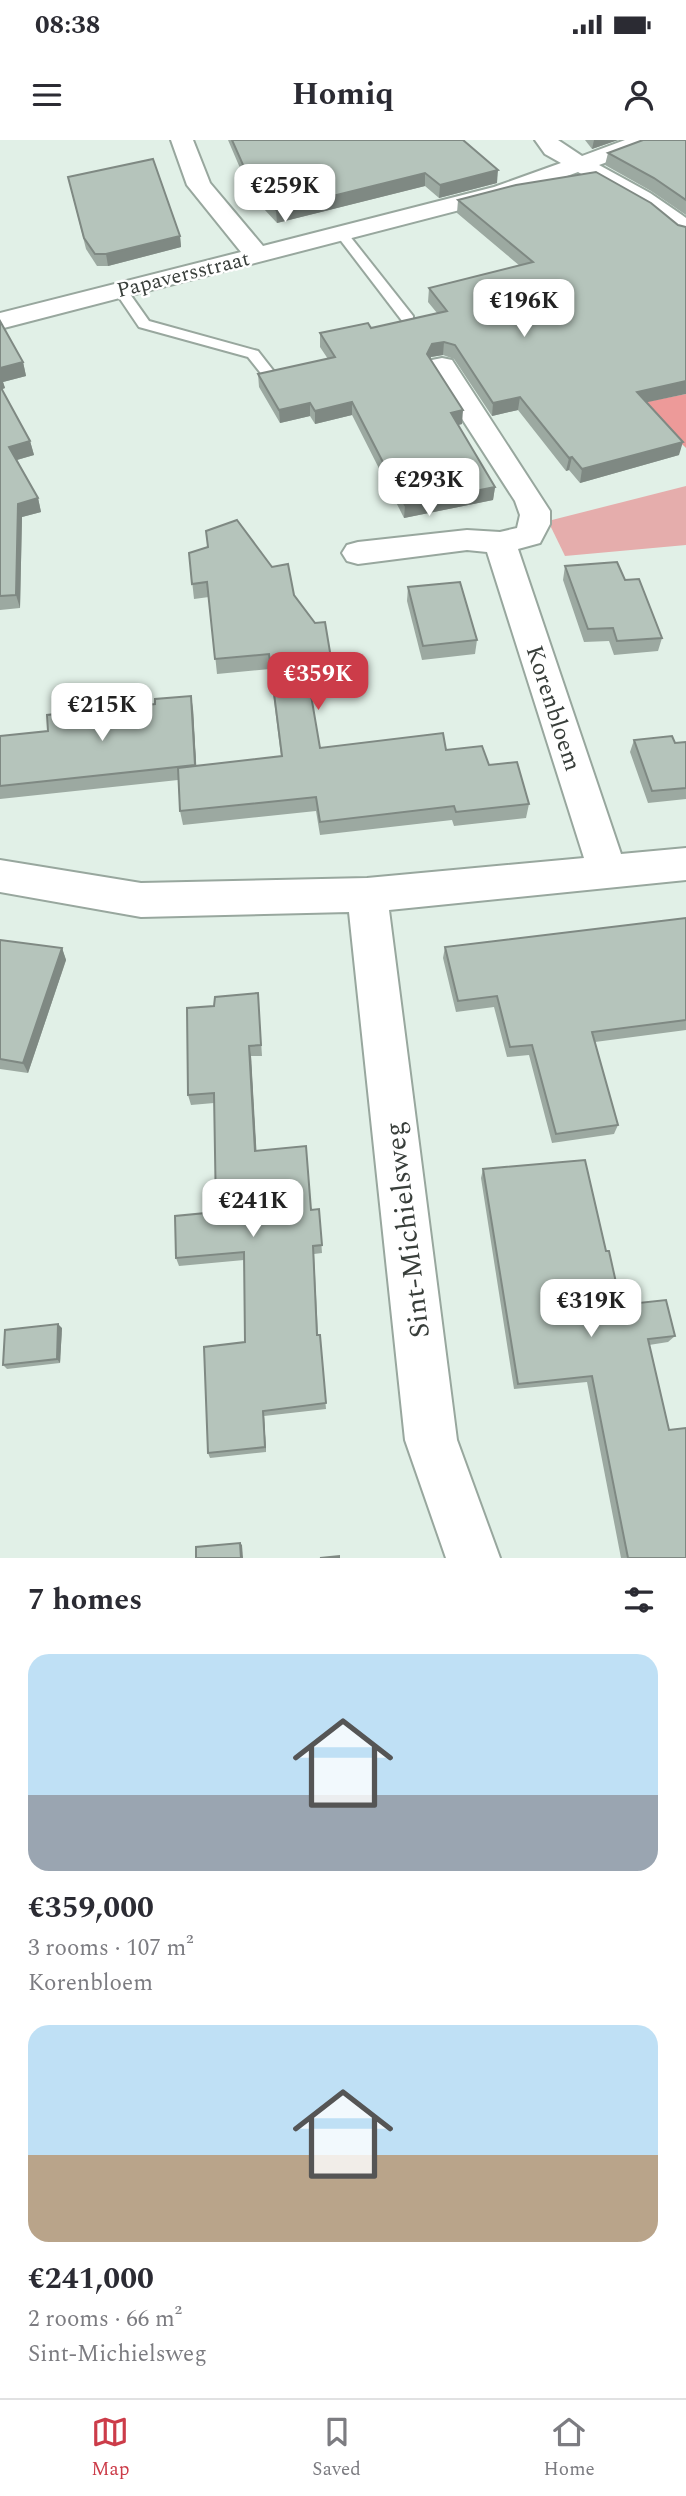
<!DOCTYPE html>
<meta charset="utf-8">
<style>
:root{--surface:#fff;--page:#f2f2f3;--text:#2b2b33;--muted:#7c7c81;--line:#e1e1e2;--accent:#cc3c49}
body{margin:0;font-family:Spectral,serif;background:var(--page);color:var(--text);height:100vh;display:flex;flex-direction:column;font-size:26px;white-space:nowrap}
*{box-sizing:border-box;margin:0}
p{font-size:23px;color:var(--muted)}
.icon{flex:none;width:38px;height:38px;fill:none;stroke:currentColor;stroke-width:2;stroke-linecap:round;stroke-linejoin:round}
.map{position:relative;height:1418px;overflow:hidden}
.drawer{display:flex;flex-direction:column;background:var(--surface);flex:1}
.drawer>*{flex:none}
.price{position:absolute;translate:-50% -60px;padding:0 16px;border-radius:14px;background:#fff;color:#222;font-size:23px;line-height:46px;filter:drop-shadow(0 2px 4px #0008)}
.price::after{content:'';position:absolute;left:50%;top:42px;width:21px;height:16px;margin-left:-10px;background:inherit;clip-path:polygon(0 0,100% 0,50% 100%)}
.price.selected{background:var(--accent);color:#fff}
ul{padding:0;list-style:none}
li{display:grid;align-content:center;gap:14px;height:371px;padding:0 28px}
li span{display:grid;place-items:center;height:217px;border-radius:21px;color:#555}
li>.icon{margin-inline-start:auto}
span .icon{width:126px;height:126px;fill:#fffc;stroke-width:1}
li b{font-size:30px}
h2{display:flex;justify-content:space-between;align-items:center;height:84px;padding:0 28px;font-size:30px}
.status{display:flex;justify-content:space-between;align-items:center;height:49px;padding:0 35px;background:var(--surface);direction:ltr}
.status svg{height:19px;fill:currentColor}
header{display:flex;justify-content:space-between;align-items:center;height:91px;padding:0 28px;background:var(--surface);font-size:32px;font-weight:700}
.tabs{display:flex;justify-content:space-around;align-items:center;height:98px;border-top:2px solid var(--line);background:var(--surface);font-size:19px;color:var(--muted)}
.tabs a{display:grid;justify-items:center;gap:4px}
.tabs .selected{color:var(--accent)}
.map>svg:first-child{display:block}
</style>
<div class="status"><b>08:38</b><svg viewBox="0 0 49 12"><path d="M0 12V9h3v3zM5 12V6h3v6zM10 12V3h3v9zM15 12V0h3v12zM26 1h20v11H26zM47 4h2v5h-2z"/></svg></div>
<header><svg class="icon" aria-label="menu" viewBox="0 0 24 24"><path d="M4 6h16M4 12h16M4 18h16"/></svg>Homiq<svg class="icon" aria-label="person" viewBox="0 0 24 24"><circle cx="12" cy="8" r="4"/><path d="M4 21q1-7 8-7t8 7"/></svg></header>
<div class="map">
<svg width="686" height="1418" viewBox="0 0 686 1418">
<rect width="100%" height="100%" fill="#e1f0e7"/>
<path fill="#e5adac" d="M686,346V405L565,416L548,381Z"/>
<path fill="#ed9a99" d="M686,254V308L640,263Z"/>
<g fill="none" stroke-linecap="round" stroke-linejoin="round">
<defs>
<g id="service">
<path d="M341,89L345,90L413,176V182H403L335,93Z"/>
<path d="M120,146L125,147L149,181L258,211L279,238L272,242L267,241L248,217L139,187L114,150Z"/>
</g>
<g id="minor">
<path d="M171,0H193L210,43L263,106L494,47L561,23L545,14L535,0H558L582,16L625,0H657L654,5L599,25L650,53L682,75L686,78V98L677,96L650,74L578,32L510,57L0,189V173L241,112L187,45Z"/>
<path d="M442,218L452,220L550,371V384L540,403L518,409L621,714L686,708V740L389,770L457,1300L500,1418H446L405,1300L349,772L141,777L0,752V720L141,743L367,738L584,718L487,412L467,410L358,424L347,421L342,413L347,405L358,402L467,390L500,392L517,388L520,375L515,361L428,226L432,220Z"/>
</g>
</defs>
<use href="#service" stroke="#98a79e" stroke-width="4"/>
<use href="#minor" stroke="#98a79e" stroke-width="4"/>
<use href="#service" fill="#fff" fill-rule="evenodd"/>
<use href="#minor" fill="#fff" fill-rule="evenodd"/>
</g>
<g fill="#9ca9a1">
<path d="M228,0H463L497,43L439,58L425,46L277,83L252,56Z"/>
<path d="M585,0H618L592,9Z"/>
<path d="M686,0V75L651,51L605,25L608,13Z"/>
<path d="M68,37L180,96L181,107L108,126H97L86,109Z"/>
<path d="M516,45L679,315L580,343L569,330L566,331L518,270L492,276L454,219L443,215L431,217L430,220L462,284L458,285L495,347L493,360L404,378L352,275L315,284L310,276L280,283L259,247L258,234L328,219L320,207V193L371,188L437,173L428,162L429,148L520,126L457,73L458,60Z"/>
<path d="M0,181L23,222L26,236L3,242L5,248L2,249L30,301L34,315L17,320L38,358L41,372L22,377L20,468L0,470Z"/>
<path d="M189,413L294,455L332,524V538L308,541L320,608L446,610L489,625L529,664L526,678L454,686L452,680L320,695L316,671L183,685L180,671L178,640L0,659V596L48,591L193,569L196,626L281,616L270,529L217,534L209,457L194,459Z"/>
<path d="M565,426L625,440L662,498L658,511L614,515L609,501L584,502L563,440Z"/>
<path d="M408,447L477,500L475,514L422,520L407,461Z"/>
<path d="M634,600L675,603L686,602V659L648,663L630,612Z"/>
<path d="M686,778V890L595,902L618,985L614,994L552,1003L529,915L507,917L494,867L456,872L443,818L445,807Z"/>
<path d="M0,800L62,808L66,820L28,933L0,929Z"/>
<path d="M258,853L262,916H251L256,1011L311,1070L319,1069L322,1113L314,1114L318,1195H320L326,1269L264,1276L266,1312L210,1318L208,1313L245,1202L244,1120L179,1126L176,1118L216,1072L214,963L191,965L188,955L214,866Z"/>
<path d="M483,1029L606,1111L619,1156L639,1163L675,1196L668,1202L649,1205L686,1418H621L587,1242L514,1249L481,1038Z"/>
<path d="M62,1188L60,1223L7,1229L3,1225Z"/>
</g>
<g fill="#7f8983">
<path d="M594,0H618L592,9Z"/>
<path d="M498,30L497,43L439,58L440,45Z"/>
<path d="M425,33V46L277,83L276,70Z"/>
<path d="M180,96L181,107L108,126L106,114Z"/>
<path d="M444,202L443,215L431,217L426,227L427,214L432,204Z"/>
<path d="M23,222L26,236L3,242L5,248L0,250V228Z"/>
<path d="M686,241V254L634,265L637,252Z"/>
<path d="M520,257L518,270L492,276L493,263Z"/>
<path d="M352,262V275L315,284V271Z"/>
<path d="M310,263V276L280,283L279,270Z"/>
<path d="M463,270L462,284L450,287L451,273Z"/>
<path d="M30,301L34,315L13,321L9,307Z"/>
<path d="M683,302L679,315L580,343L582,329Z"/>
<path d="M572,317L569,330L566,331L569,318Z"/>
<path d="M495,347L493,360L404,378L405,365Z"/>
<path d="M38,358L41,372L22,377L20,468L16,455L18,364Z"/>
<path d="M191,556L193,569L197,638L195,625Z"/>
<path d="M62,808L66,820L28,933L23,923Z"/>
<path d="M249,906L251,916L257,1020L255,1011Z"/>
<path d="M58,1184L62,1188L60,1223L57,1219Z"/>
<path d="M263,1271L264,1276L266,1312L265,1307Z"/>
<path d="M240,1403L242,1405L243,1418H241Z"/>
</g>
<g fill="#b5c4bb" stroke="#7f8983" stroke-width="2">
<path d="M232,0H463L498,30L440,45L425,33L276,70L251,43Z"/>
<path d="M643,0H686V60L654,38L608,13Z"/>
<path d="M153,19L180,96L106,114H95L84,98L68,37Z"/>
<path d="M596,32L651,63L678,85L686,87V241L637,252L683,302L582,329L572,317L569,318L520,257L493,263L455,205L444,202L432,204L427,214L463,270L451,273L495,347L405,365L352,262L315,271L310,263L279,270L258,234L335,217L320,193L368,183L371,188L447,171L429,148L533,122L458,60L516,45Z"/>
<path d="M0,181L23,222L0,228Z"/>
<path d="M0,246L30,301L9,307L38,358L18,364L16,455L0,456Z"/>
<path d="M237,380L272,427L288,424L294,455L315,483L325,482L332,524L306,526L320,608L443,593L446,610L482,606L489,625L517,622L529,664L456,672L454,666L320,682L316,657L180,671L178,628L282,616L269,514L215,519L207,442L192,444L189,413L208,407L206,391Z"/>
<path d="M617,422L625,440L639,439L662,498L617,501L613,488L588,489L565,426Z"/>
<path d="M460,442L477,500L423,506L408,447Z"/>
<path d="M191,556L195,625L0,646V596L48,591L47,575L155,564V559Z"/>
<path d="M672,596L675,603L686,602V648L652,651L634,600Z"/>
<path d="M686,778V880L592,892L618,985L556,994L532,905L510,907L497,856L458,861L445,807Z"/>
<path d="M0,800L62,808L23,923L0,919Z"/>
<path d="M258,853L261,905L249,906L255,1011L306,1006L311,1070L319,1069L322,1105L313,1106L317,1195H320L326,1263L263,1271L265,1307L208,1313L204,1207L245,1202L244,1112L176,1118L175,1076L216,1072L214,953L188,955L187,868L214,866L215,857Z"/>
<path d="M585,1020L606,1111H609L619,1156L637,1153L639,1163L666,1160L675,1196L648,1199L669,1290L686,1288V1418H628L592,1236L518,1244L483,1029Z"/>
<path d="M58,1184L57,1219L3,1225L5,1190Z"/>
<path d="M240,1403L241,1418H196V1407Z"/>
<path d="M339,1416V1418H320Z"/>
</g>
<g text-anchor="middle" stroke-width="5" stroke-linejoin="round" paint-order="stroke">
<g font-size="21" fill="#383e3a" stroke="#fff">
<text transform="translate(183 134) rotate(-14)" y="7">Papaversstraat</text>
</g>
<g font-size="24" fill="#383e3a" stroke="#fff">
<text transform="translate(554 568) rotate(72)" y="8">Korenbloem</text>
</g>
<g font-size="28" fill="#383e3a" stroke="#fff">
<text transform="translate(406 1090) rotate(-97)" y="10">Sint-Michielsweg</text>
</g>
</g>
</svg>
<b class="price" style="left:285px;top:84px">€259K</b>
<b class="price" style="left:524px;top:199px">€196K</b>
<b class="price" style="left:429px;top:378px">€293K</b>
<b class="price selected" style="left:318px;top:572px">€359K</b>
<b class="price" style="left:102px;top:603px">€215K</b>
<b class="price" style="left:253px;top:1099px">€241K</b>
<b class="price" style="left:591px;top:1199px">€319K</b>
</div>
<section class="drawer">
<h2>7 homes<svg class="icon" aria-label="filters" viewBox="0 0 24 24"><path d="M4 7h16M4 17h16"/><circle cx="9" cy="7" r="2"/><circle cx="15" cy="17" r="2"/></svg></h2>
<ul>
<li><span style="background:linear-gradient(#bfe0f5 65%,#9aa5b1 0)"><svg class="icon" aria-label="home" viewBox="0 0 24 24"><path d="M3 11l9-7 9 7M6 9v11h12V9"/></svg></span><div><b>€359,000</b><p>3 rooms · 107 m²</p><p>Korenbloem</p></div></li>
<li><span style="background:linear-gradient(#bfe0f5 60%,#b9a48a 0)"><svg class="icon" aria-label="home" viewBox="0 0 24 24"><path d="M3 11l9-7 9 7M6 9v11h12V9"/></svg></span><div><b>€241,000</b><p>2 rooms · 66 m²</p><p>Sint-Michielsweg</p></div></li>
</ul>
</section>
<nav class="tabs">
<a class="selected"><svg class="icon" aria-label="map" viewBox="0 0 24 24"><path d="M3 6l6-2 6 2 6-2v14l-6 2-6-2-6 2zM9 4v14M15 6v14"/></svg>Map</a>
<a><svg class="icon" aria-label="saved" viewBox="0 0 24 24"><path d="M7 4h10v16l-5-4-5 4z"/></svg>Saved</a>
<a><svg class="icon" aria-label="home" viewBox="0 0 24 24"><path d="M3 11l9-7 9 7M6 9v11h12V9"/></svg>Home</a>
</nav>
